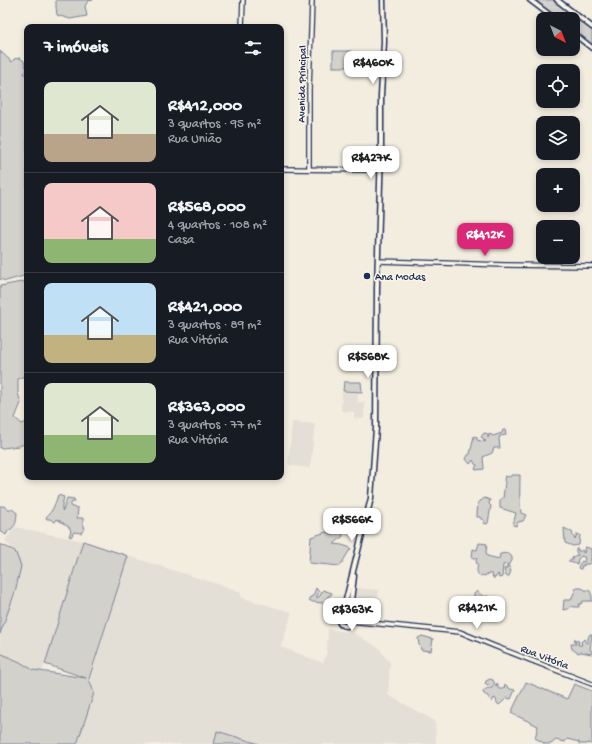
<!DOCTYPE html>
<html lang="pt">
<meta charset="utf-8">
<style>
:root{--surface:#171b24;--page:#20242c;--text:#f1f3f6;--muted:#9ea1a6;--line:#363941;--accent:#db2777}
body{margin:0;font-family:"Gochi Hand",sans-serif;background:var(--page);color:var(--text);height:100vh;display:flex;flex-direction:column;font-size:15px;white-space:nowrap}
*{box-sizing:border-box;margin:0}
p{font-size:13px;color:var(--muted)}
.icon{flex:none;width:22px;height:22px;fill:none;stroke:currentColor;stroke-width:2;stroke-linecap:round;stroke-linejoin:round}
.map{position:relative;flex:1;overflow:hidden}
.details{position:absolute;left:24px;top:24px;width:260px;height:456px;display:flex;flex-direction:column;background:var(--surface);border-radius:8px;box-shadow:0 2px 6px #0003}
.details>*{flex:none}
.needle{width:26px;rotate:138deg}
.buttons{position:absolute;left:536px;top:12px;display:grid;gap:8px}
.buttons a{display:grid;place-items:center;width:44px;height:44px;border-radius:8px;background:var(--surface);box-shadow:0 2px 6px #0003;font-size:20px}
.price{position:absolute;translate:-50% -34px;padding:0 9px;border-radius:8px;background:#fff;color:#222;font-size:13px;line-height:26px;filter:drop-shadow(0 1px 2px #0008)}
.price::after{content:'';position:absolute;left:50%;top:24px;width:12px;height:9px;margin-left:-6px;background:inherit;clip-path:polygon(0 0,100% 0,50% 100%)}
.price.on{background:var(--accent);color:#fff}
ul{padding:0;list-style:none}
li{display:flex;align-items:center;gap:12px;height:100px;padding:0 20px}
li+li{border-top:1px solid var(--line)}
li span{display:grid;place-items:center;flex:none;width:112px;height:80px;border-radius:8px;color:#555}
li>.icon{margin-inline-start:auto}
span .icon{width:48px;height:48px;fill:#fffc;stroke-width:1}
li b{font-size:17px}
h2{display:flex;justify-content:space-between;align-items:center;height:48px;padding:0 20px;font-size:17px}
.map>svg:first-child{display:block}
</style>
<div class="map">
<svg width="592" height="744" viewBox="0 0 592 744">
<rect width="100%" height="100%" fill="#f3ede0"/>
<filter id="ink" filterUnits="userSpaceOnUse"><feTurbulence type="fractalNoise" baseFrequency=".025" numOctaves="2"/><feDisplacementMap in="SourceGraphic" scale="8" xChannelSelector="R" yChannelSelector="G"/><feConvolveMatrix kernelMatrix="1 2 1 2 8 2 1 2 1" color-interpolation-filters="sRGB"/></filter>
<g filter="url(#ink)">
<g fill="#e3dfd6">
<path d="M342,392L358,393V402H365L364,419L354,418V412L341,411Z"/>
<path d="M292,422L315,424L310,468L288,465Z"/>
<path d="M15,527L83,541L45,664L42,672L33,670L20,662L0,653V635L5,620L15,551L5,541Z"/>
<path d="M128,556L227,587L241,593V597L252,601L292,612L281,647L323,663L327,652L328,629L353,633L379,648L390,663L388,695L435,721L436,744H77L94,693L90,680Z"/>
<path d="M356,588L379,590L374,620L352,617Z"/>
</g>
<g fill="#d3d1cc" stroke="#778095">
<path d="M56,0H93L88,1L85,6L87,16L70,19L57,15L56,7Z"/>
<path d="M535,0H555L592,29V45L573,30V19H559Z"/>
<path d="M0,51L12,62L14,59L20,58L24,61L27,70L24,73L27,77V275L6,281L0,279Z"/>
<rect x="333" y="51" width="18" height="16"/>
<path d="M27,281V375L18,379V393L21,403L15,418L22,424L27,422V443L19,446L2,448H0V286Z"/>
<path d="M344,382H361L362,392L343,391Z"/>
<path d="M503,430H505L506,435L500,436L499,439L500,448H494L492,453L483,457L484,469L476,470L475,469L477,465L475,464L473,460L470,464L466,459L468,455L470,454L474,436L477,437V440L485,442L486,441L483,440L484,439L481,437L484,433L488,434V438L490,434L493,436L502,433Z"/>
<path d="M512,475H520C520,488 519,500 521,513L526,515L523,521L518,522L516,526L513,525L516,513L500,508V499L503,498L505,482L504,480L505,476L509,477Z"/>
<path d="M58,495L64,497L62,505V510L63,511L67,498L74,499L75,502H72L70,506L72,507L78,508L77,518H83V524L85,528L81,533L74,532L71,537L69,536L71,531L69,527L57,519L55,522L50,519H47L46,517C53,511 55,504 58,495Z"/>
<path d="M484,498L490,500L489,504L491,506L488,523L487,524L484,523V520L481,519L480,517H477V514L478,502H480V501H481Z"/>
<path d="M0,506H4L7,509H12L17,513C16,522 17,526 8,531L6,535L2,532H0Z"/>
<path d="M564,528L572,532L573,536L575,539L577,534L580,535L579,545L573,546L565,543Z"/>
<path d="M333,530L342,531L343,536L334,544L342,545L351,548L340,566L309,563L311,537L326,532L334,535Z"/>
<path d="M83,541L128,556L89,679L94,693L77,744H0V653L20,662L33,670L86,678L45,664Z"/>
<path d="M479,543L487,544L486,552L487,556L499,559L500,554L508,553L512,557V561L508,565L511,571L509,576H506L504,569L507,568V564L503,565L502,577L499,578L498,576L499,575L498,574L495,578H493L492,574H488L484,576L482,575L480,576C477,574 477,571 477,568L478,567L476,561L477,559L476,558H472L473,549L476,550H477Z"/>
<path d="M0,544L15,551L21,566L15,592L0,634Z"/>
<path d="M585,547L589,548L591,549C591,554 592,560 589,564H584V566L582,565L581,569H580L578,568L579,565L582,561L583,562H584L585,558L584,557L581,556L578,559L577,564L569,562V560H573L572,558L576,555L577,556L578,555L576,552V549H578L579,552L582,550L583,551V553L585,552L584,550Z"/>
<path d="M316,588L319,592L317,596V598L320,596L323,590L332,593L331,595L328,596V598L329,599L334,600L333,604L313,602L309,600V598L313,596Z"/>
<path d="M576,588H582L585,590H587L590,591L592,596V601H583L581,604H579V607H574L572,606L568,609L563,610L564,600H571Z"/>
<path d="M477,591C481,594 482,598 488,596V609L482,614L479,612L474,619L472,618L473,612L479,607L474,602V594Z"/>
<path d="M590,634H592L590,650L592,651V654L581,652L578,653L572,649L571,644H576V643L574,639H576L577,641H579L578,645H582L581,642L584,639L586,643H588V638Z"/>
<path d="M422,636L433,639L431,651L421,650L420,646L419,645L418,638Z"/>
<path d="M490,679L493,680L496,687L497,683L498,684V688L499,689H504L505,684L510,689L515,690L511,699L507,698L499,705L497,703L496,699L494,698L492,702L489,699V697L484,694L483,692C486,688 488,688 492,688L493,686L485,684L486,681Z"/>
<path d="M526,682L567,699L574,684L592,691V744L588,743L587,744H579V742L567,739L565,742L556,740L551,744H544V743L535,738L538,726L511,713Z"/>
<path d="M217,731L259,744H214Z"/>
</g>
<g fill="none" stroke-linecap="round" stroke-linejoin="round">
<defs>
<g id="minor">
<path d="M242,27L243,0"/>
<path d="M281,169L379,170"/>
<path d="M309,169V90L312,0"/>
<path d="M378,261L505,265L592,266"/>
<path d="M350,621L460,632L494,646L592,684"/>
</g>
<g id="major">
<path d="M530,0L555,19"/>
<path d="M557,0L592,27"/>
<path d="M573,33L592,48"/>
<path d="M342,616C345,614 348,615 350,619V622L347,626C342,626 339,625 339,619L342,616L357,555L371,498L376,428L377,288L381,148V95L384,42L383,0"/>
<path d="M349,617L354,576"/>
</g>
</defs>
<use href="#minor" stroke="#1b2f5e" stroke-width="6"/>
<use href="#major" stroke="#1b2f5e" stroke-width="7"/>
<use href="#minor" stroke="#fcf5e5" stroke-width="3.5"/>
<use href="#major" stroke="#fcf5e5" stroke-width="4"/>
</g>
</g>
<circle fill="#1b2f5e" stroke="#fcf5e5" stroke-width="1.5" cx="367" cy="276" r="4"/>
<g text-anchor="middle" stroke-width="3" stroke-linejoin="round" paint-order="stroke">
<g font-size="11" fill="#1b2f5e" stroke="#fcf5e5">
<text transform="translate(301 84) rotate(-89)" y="4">Avenida Principal</text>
<text transform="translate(545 656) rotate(21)" y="4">Rua Vitória</text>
</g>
<g font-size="11" fill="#1b2f5e" stroke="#fcf5e5" text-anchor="start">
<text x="375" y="280">Ana Modas</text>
</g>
</g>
</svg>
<div class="buttons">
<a><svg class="needle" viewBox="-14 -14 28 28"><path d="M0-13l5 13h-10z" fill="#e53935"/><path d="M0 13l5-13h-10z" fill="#9ea1a6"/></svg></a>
<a><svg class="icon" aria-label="locate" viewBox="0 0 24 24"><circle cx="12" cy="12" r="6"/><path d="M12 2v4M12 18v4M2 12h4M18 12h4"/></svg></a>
<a><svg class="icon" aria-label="layers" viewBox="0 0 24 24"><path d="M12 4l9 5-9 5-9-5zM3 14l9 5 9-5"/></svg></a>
<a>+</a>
<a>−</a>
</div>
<b class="price" style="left:373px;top:85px">R$460K</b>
<b class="price" style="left:371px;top:180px">R$427K</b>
<b class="price on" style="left:485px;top:257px">R$412K</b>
<b class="price" style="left:368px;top:379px">R$568K</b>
<b class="price" style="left:352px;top:542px">R$566K</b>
<b class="price" style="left:477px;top:630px">R$421K</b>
<b class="price" style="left:352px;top:632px">R$363K</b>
<section class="details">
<h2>7 imóveis<svg class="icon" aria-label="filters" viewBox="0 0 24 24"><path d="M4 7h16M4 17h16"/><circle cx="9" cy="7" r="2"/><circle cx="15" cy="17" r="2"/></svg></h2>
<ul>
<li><span style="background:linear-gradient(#dfe7d0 65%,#b9a48a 0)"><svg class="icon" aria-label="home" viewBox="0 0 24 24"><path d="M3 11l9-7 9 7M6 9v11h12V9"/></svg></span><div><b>R$412,000</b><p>3 quartos · 95 m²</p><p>Rua União</p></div></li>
<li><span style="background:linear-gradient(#f6c9c9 70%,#8fb573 0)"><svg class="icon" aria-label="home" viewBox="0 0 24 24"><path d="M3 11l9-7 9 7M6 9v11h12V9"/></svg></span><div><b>R$568,000</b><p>4 quartos · 108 m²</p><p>Casa</p></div></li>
<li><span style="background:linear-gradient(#bfe0f5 65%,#c2b280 0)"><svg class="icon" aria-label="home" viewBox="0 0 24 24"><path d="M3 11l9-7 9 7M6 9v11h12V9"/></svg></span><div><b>R$421,000</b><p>3 quartos · 89 m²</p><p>Rua Vitória</p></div></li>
<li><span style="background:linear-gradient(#dfe7d0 65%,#8fb573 0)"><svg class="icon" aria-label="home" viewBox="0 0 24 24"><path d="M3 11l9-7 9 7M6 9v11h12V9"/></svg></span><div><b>R$363,000</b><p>3 quartos · 77 m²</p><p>Rua Vitória</p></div></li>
</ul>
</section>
</div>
